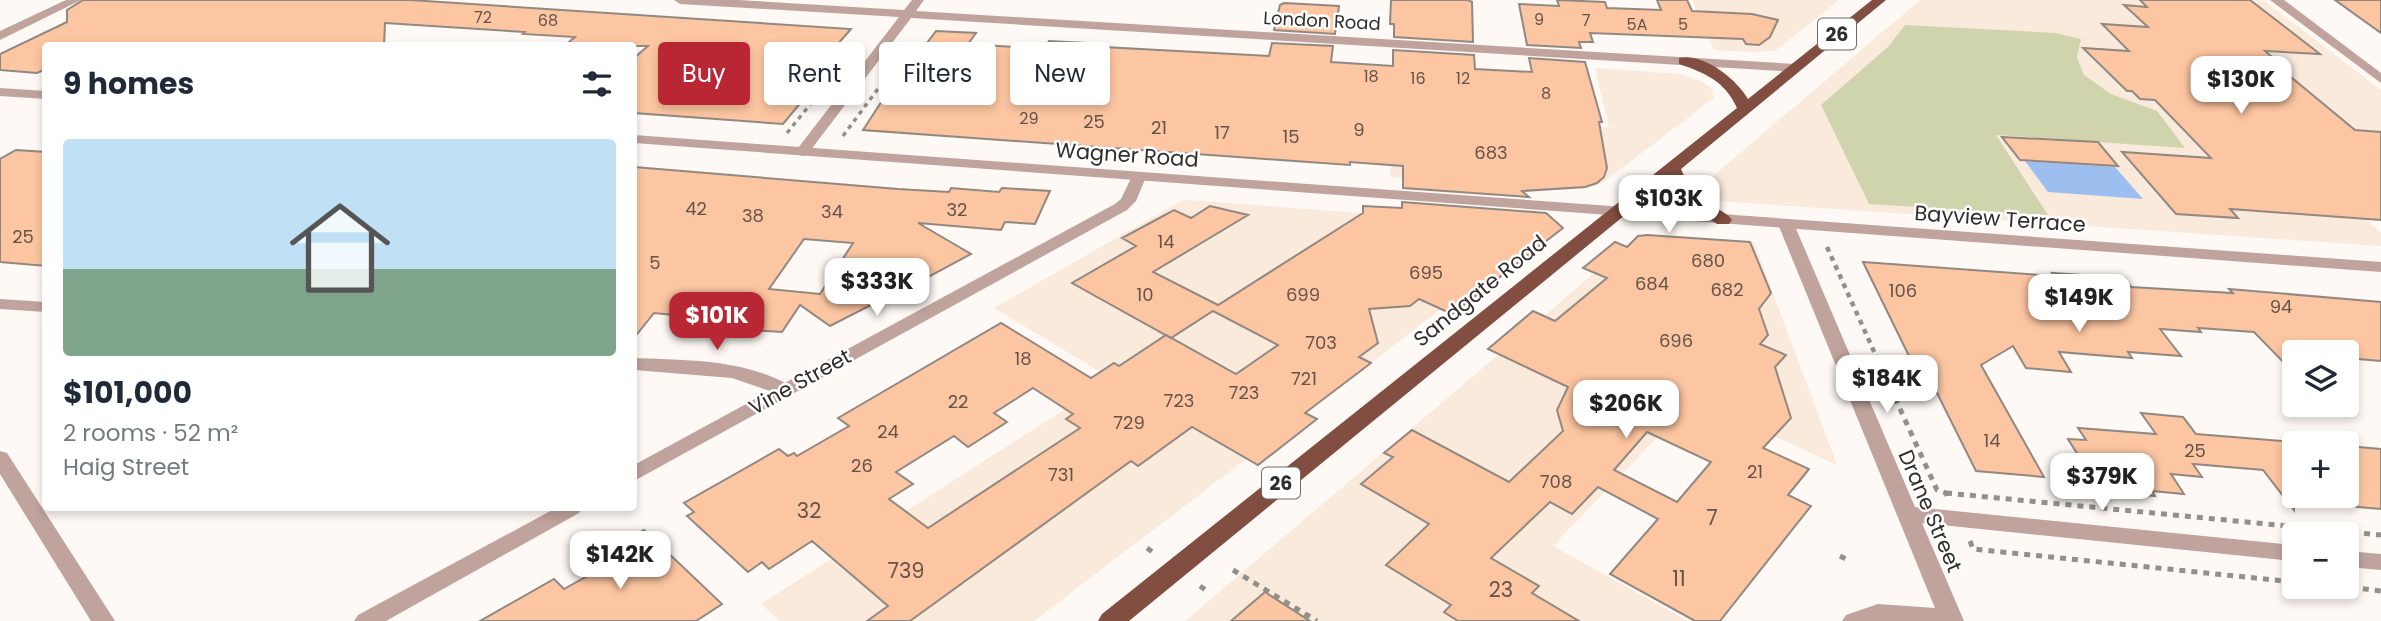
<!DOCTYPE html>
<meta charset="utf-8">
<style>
:root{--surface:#fff;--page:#f6f6f7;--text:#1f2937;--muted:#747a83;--line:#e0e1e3;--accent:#b82733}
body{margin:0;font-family:Poppins,sans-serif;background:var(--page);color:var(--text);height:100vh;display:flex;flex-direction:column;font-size:26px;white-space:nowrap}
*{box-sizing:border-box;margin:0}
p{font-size:23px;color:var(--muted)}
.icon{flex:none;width:38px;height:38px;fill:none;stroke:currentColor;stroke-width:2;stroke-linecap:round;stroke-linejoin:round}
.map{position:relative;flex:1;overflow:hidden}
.panel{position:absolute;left:42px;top:42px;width:595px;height:469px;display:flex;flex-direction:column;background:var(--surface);border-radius:7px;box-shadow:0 4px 10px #0003}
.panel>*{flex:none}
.hud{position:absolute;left:658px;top:42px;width:665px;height:63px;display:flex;gap:14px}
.buttons{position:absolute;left:2282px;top:340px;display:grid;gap:14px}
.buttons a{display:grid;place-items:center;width:77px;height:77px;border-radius:7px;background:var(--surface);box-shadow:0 4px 10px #0003;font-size:35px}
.price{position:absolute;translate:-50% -60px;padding:0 16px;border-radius:14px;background:#fff;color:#222;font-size:23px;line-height:46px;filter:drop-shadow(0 2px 4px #0008)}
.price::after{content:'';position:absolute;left:50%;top:42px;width:21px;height:16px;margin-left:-10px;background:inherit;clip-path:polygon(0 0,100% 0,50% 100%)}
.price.on{background:var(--accent);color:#fff}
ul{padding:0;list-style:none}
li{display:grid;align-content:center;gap:14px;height:371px;padding:0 21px}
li+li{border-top:2px solid var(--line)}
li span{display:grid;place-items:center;height:217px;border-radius:7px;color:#555}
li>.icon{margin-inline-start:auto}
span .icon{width:126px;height:126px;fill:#fffc;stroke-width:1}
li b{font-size:30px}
h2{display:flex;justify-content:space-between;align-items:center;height:84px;padding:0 21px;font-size:30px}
.chip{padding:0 24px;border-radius:7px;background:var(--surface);box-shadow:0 4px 10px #0003;font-size:24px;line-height:63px}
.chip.on{background:var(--accent);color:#fff}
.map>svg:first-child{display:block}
</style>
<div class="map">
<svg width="2381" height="621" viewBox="0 0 2381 621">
<rect width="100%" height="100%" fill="#fef9f4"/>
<g fill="#f9eadc">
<path d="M1692,0H1839L1775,51L1753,52L1714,50Z"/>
<path d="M1920,0H2263L2381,90V177L2295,154L2381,233V246L1717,201L1704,195L1700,187Z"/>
<path d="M1595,68L1680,74L1701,81L1711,88L1714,98L1602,183L1584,189L1560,190L1390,177L1393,112L1609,127Z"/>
<path d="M1188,200L1534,226L1537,235L1311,409L1307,414L1317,419L1258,466L1246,459L1034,621H780L761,604L1112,379L994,308L1181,201Z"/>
<path d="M1647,235L1754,242L1837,465L1694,399L1553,546L1688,621H1185L1638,236Z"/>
</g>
<path fill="#d0d4ac" d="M1905,25L2056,33L2081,39L2077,57L2084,75L2111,94L2157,111L2185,148L1996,135L2048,215L1869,204L1821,105L1889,46Z"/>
<path fill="#9dbff0" d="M2025,161L2115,167L2143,199L2048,192Z"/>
<g fill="#fdc6a2" stroke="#928882" stroke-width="2" fill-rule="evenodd">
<path d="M83,0H410L851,29L805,81L818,82L783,124L634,113V58L648,46H564L575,37L523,34L525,32L385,23L384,46H46V69L37,73L0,70V54L67,22V10Z"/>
<path d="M1391,0H1468L1472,2L1473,42L1394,37V24H1390Z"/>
<path d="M1557,0L1605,2L1607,8L1661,10L1657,0H1687L1692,11L1752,14L1778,20L1770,37L1759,45L1746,44L1743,39L1590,33L1593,42H1579L1581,48L1527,45L1519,4L1559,6Z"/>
<path d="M2140,0H2250L2320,54L2265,51L2285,68H2280L2355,130L2381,132V220L2230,209L2238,218L2176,214L2122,152L2211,158L2155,100L2140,99L2132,91H2127L2083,48L2129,51L2102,24L2148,27L2124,5L2147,7Z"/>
<path d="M2335,0H2381V33Z"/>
<path d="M1284,3L1339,6L1335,34L1274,30L1280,5Z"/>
<path d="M936,31L976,33L968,44L1045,49L1049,41L1105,44L1104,47L1269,56L1272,43L1333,46L1331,62L1393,66V50L1474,55L1475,69L1532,72L1529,58L1585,62L1602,122H1599L1607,168L1604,177L1597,183L1585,187L1522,191L1529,197L1403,188V166L1350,162V165L863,130L891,87H894Z"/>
<path d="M2002,137L2098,142L2118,166L2020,160Z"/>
<path d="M16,150L46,152V266L0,262V159Z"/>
<path d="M634,167L898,189L949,192L951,188L999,192L1002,188L1050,191L1035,224L1005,222L1001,230L918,223L971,254L902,291L900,290L830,326L800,305L782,332L733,329L718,326L723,320L654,313L634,338ZM804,239L853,243L820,294L769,289Z"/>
<path d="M1402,202L1546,213L1563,228L1452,314L1419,299L1410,306L1369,309L1378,343L1359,357L1371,363L1305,413L1317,419L1258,465L1192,427L1138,466L1131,461L910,621H867L888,606L812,541L769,569L762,562L748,572L687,516L694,512L684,503L779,449L788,456L794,453L797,456L849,426L838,418L1001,323L1091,378L1114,363L1119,366L1166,335L1236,374L1278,345L1213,311L1171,338L1072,283L1136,246L1122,238L1165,215L1174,210L1191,218L1210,206L1248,215L1153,272L1218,305L1363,213V206L1402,208ZM1033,388L1073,414L1066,419L1080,428L928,528L889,499L913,484L896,472L954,436L968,447L1007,422L994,413Z"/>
<path d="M1647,235L1750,242L1771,293L1759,309L1768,335L1760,344L1786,355L1775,367L1791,418L1763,448L1809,469L1788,495L1811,506L1720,621H1695L1610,574L1658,519L1598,487L1572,514L1550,502L1491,558L1539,586L1532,593L1579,621H1458L1444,612L1451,605L1386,565L1429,524L1361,484L1393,457L1384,453L1412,430L1509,482L1563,431L1557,410L1568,387L1488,349L1533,311L1555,321L1607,278L1583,268L1615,242L1627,247L1638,236ZM1647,432L1711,462L1677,502L1614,470Z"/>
<path d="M1863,262L2054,276L2052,273L2125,278L2131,287L2233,293L2229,289L2381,302V361L2347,358V352H2294V373L2254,332L2198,328L2201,332L2160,329L2181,356L2128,352L2132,358L2059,352L2071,372L2026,368L2013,346L1981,365L2044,477L1976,471L1936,391L1920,390L1904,358H1910Z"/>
<path d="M2141,413L2183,417L2196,434L2294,442V510L2263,470L2193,464L2202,477L2171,474L2184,494L2152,491L2155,496L2122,493L2104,465L2083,463L2068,439L2086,440L2078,428L2156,434Z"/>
<path d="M2347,446L2381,449V509L2347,506Z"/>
<path d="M644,530L722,604L696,621H480L554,579L564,589L605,566L597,557Z"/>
<path d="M1265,592L1310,621H1231Z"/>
</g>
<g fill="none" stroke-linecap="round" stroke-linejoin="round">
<g stroke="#938f8b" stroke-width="3.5" stroke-dasharray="4.5 4.5" stroke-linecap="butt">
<path d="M787,133L834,75"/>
<path d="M843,136L883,82"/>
</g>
<path stroke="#938f8b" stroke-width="4.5" stroke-dasharray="5 5" stroke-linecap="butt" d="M1827,247L1881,367"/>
<g stroke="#938f8b" stroke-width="5" stroke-dasharray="6 6" stroke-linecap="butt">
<path d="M1880,365L1937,490L1946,493L1948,498"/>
<path d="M1946,493L2381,535"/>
<path d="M1970,541L1973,549L2294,582"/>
<path d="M1147,548L1154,553"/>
<path d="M1840,556L1850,561"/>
<path d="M1233,570L1317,621"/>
<path d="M1200,586L1207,591"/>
<path d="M2339,586L2381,591"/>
</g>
<g fill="#c0a39c" fill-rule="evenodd">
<path d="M674,0H738L904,10L912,0H924L916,11L1795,64L1802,68L1795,72L911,18L807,155L802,156L795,152L899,17L680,4Z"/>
<path d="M2270,0H2284L2381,73V83Z"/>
<path d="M1138,172L1146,177L1136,201L1127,210L634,481V465L770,391L732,378L634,370V358C683,360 740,359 785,383L1115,204L1121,199L1133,174Z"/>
<path d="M1786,219L1794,224L1915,507L2294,545V561L1922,523L1964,621H1842L1846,615L1878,604L1935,608L1778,224Z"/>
<path d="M0,299L46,302V312L0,309Z"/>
<path d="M556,508H583L579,513L386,621H354L358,615Z"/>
<path d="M2347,551L2381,554V570L2347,567Z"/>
</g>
<g fill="#c0a39c" fill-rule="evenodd">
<path d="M66,0H81L0,40V31Z"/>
<path d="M0,88L46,91V99L0,96Z"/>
<path d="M634,135L2381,262V272L634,143Z"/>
<path d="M0,451L7,453L115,621H91L0,474Z"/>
</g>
<path fill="#824e42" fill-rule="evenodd" d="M1872,0H1886L1681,169L1691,191L1729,216L1732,220L1729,224H1717L1678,198L1669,179L1129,621H1098L1102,614L1737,108C1725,81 1705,73 1679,64V58C1704,53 1736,79 1748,99Z"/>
</g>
<g text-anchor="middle" stroke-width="5" stroke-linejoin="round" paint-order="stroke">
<g font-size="16" fill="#645348">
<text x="483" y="23">72</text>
<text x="1539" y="25">9</text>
<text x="548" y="26">68</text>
<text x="1586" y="26">7</text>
<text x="1637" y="30">5A</text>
<text x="1683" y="30">5</text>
<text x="1371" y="82">18</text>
<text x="1418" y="84">16</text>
<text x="1463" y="84">12</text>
<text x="1546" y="99">8</text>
<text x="1029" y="124">29</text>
</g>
<g font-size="18" fill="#312d2a" stroke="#fff">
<text transform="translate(1322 21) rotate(3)" y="6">London Road</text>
</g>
<g font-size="18" fill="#645348">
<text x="1094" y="128">25</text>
<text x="1159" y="134">21</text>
<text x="1359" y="136">9</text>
<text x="1222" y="139">17</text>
<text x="1291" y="143">15</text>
<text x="1491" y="159">683</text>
<text x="696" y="215">42</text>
<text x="957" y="216">32</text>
<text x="832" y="218">34</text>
<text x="753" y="222">38</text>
<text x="23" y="243">25</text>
<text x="1166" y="248">14</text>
<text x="1708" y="267">680</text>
<text x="655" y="269">5</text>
<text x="1426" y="279">695</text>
<text x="1652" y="290">684</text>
<text x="1727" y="296">682</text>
<text x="1903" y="297">106</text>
<text x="1145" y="301">10</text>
<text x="1303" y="301">699</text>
<text x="2281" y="313">94</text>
<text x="1676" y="347">696</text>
<text x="1321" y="349">703</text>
<text x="1023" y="365">18</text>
<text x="1304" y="385">721</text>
<text x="1244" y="399">723</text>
<text x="1179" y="407">723</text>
<text x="958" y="408">22</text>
<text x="1129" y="429">729</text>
<text x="888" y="438">24</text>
<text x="1992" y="447">14</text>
<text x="2195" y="457">25</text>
<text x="862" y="472">26</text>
<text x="1755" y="478">21</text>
<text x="1061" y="481">731</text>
<text x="1556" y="488">708</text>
</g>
<g fill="#fff" stroke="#6f6c6a" stroke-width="2">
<rect x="1818" y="18.5" width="38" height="31" rx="5"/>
<rect x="1262" y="467.5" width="38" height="31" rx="5"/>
</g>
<g font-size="19" font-weight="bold" fill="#312d2a">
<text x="1837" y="41">26</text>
<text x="1281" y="490">26</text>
</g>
<g font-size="21" fill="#312d2a" stroke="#fff">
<text transform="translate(1127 155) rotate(4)" y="7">Wagner Road</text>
<text transform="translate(2000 219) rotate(4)" y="7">Bayview Terrace</text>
<text transform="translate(1480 291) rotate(-39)" y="7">Sandgate Road</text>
<text transform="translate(800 382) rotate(-29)" y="7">Vine Street</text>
<text transform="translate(1930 511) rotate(67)" y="7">Drane Street</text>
</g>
<g font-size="21" fill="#645348">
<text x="809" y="518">32</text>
<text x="1712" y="525">7</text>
<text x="906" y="578">739</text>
<text x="1679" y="586">11</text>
<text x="1501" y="597">23</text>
</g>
</g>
</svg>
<div class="buttons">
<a><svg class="icon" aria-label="layers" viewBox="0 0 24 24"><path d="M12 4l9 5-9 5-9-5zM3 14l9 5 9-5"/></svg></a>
<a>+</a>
<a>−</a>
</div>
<b class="price" style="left:2241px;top:116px">$130K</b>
<b class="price" style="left:1669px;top:235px">$103K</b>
<b class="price" style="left:877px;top:318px">$333K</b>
<b class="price" style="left:2079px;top:334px">$149K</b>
<b class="price on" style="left:717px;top:352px">$101K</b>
<b class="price" style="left:1887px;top:415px">$184K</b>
<b class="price" style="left:1626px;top:440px">$206K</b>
<b class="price" style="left:2102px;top:513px">$379K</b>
<b class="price" style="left:620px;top:591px">$142K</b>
<div class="hud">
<a class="chip on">Buy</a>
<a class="chip">Rent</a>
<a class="chip">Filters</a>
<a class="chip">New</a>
</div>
<section class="panel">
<h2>9 homes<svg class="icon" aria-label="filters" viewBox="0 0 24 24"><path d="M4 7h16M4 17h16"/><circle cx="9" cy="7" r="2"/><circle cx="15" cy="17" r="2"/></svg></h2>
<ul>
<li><span style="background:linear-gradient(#bfe0f5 60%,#7fa58c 0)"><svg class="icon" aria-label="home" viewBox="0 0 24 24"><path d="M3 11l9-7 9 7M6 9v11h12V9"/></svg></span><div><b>$101,000</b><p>2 rooms · 52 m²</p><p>Haig Street</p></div></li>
</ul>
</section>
</div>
